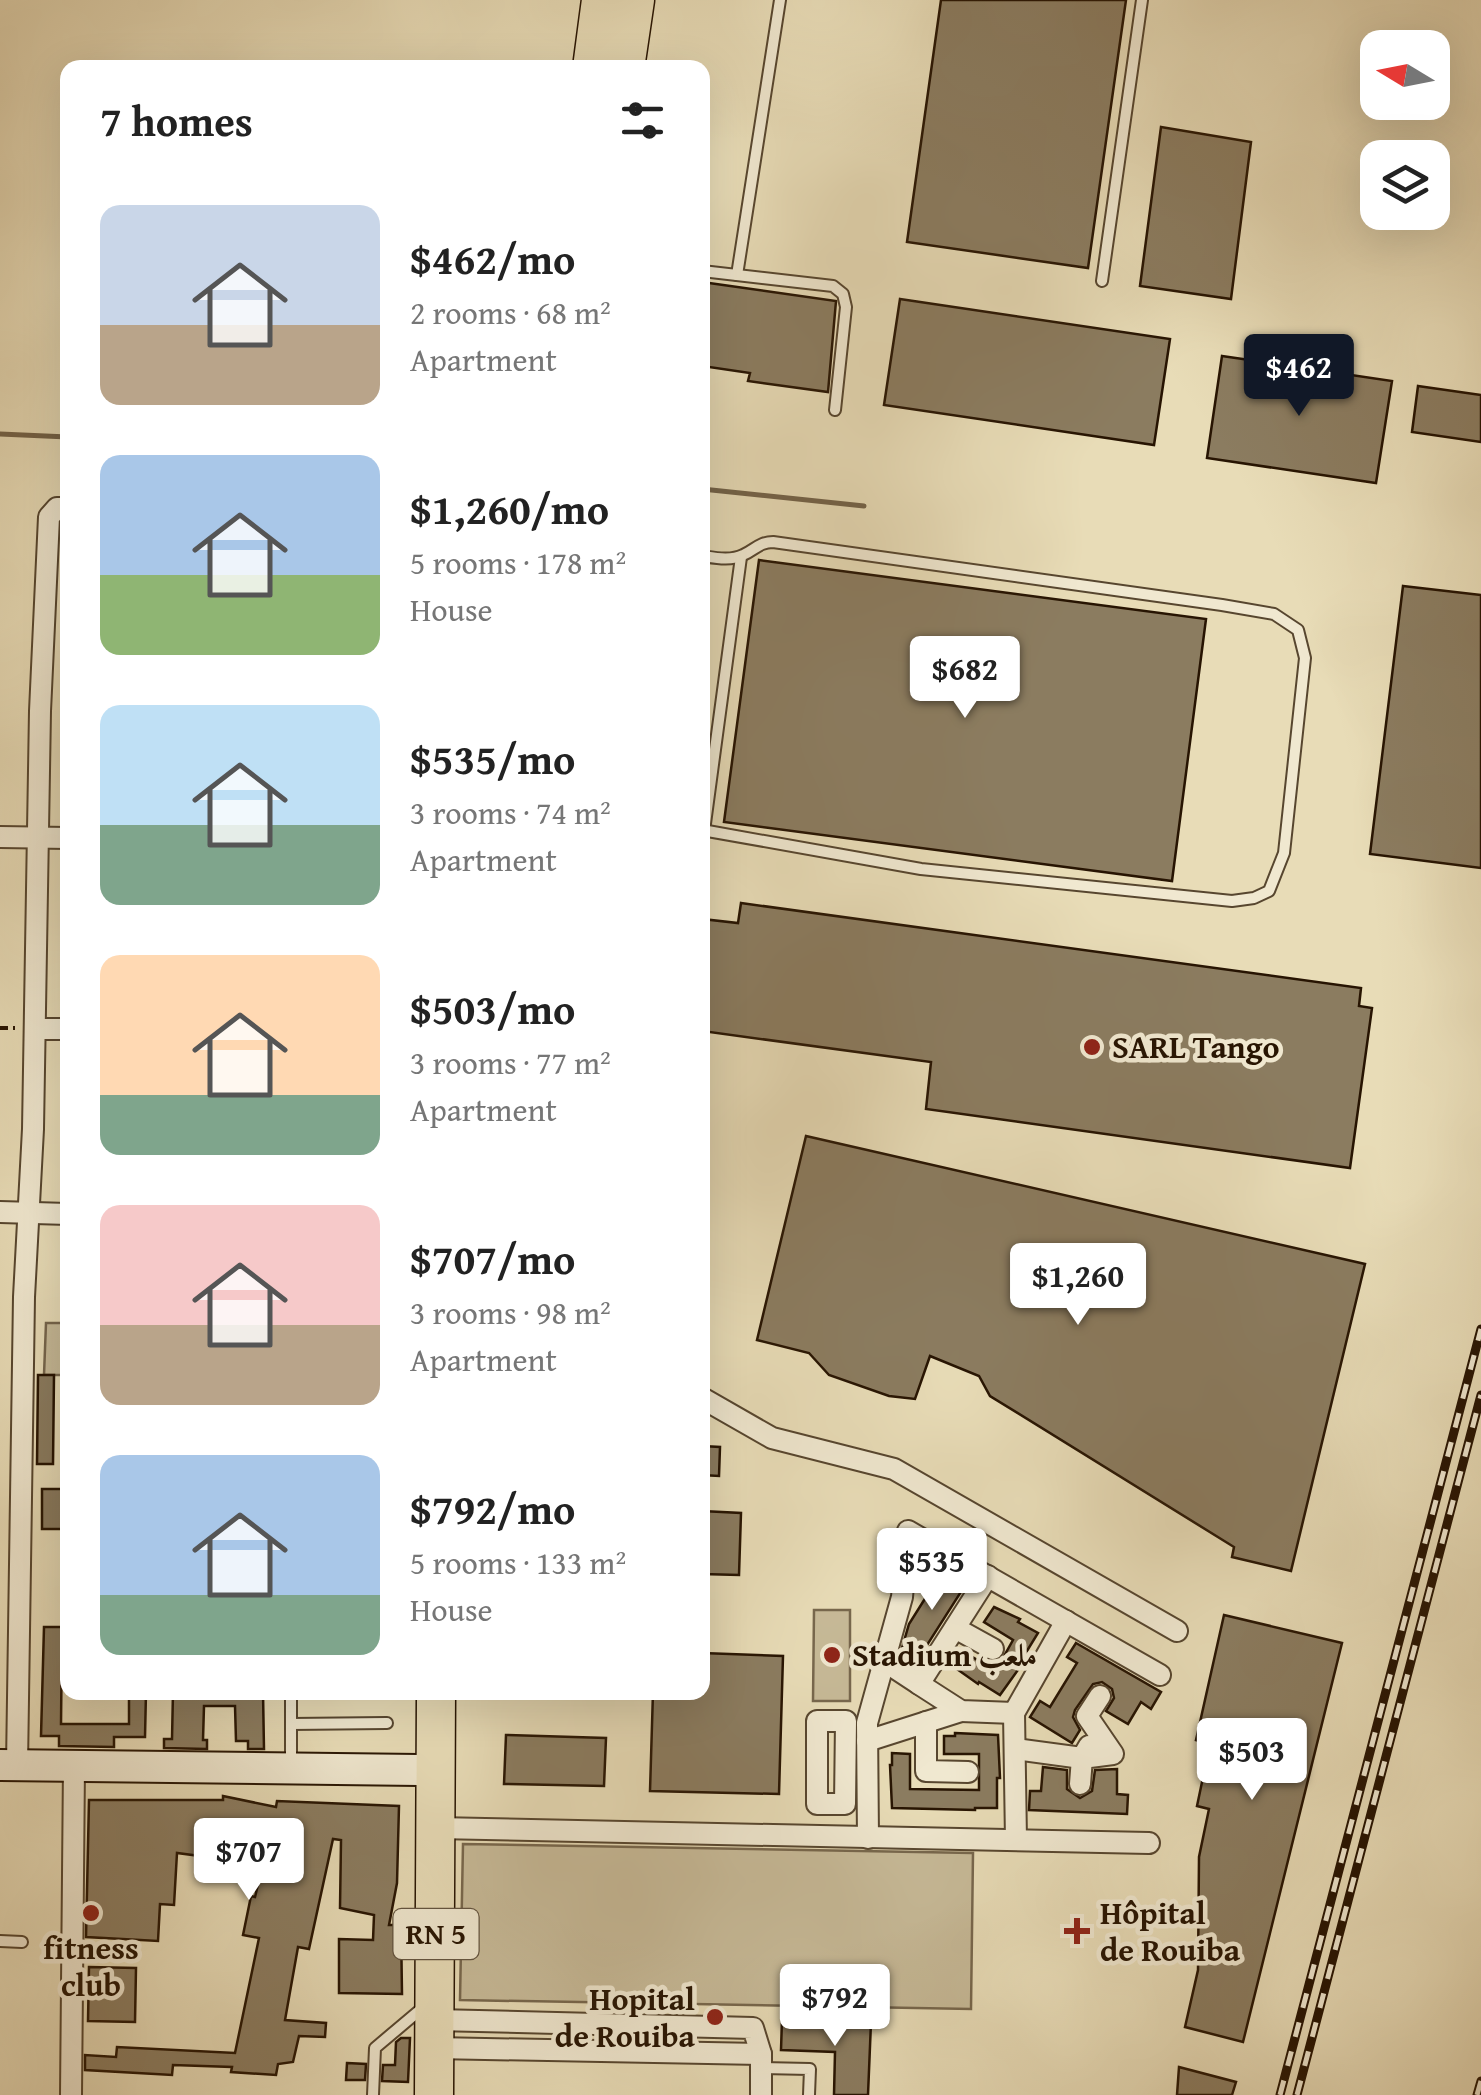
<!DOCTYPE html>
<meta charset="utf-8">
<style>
:root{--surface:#fff;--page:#f2f2f2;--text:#222;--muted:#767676;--accent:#111827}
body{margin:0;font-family:"Gentium Book Plus",Amiri,serif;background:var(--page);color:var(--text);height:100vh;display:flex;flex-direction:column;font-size:38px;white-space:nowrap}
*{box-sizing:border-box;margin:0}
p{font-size:32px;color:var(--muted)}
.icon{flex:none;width:55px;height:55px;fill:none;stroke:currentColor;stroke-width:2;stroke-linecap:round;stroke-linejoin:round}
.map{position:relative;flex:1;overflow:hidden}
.panel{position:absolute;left:60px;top:60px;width:650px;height:1640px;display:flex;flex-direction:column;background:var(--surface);border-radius:20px;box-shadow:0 10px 40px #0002}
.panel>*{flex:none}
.needle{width:65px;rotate:280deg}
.fabs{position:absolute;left:1360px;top:30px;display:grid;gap:20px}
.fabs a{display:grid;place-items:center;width:90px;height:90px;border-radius:20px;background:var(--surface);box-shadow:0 10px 40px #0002;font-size:50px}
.price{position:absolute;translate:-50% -85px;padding:0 22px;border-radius:10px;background:#fff;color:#222;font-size:32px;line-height:65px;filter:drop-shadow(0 2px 5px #0008)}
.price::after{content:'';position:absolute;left:50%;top:60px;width:30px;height:22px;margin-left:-15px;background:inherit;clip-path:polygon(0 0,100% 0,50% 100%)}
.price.active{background:var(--accent);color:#fff}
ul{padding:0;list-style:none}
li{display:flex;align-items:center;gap:30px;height:250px;padding:0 40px}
li span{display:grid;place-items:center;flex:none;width:280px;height:200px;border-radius:20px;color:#555}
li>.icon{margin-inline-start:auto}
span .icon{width:120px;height:120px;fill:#fffc;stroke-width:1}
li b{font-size:42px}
h2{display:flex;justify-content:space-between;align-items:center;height:120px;padding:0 40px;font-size:42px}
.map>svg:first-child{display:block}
</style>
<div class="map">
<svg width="1481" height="2095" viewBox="0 0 1481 2095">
<rect width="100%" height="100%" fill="#e8dcb7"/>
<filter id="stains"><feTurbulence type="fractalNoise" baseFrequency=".002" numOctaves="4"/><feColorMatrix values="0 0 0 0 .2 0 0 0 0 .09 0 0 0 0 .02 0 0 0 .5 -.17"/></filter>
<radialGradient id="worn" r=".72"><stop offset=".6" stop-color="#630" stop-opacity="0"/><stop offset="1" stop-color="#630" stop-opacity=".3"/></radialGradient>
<g fill="#c7ba98" stroke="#77674d" stroke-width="2.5">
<path d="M46,1323H67V1375H44Z"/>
<path d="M814,1610H850V1701H813Z"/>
<path d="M463,1844L973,1853L971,2009L460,2000Z"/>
</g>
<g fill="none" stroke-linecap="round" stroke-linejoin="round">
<g stroke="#736349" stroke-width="5">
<path d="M0,434L68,437"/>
<path d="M702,489L864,506"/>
</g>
</g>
<g fill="#8b7c60" stroke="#271402" stroke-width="2.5">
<path d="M941,0H1126L1088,268L907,242Z"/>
<path d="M1161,127L1251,142L1231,299L1140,286Z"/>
<path d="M702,282L836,301L828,392L748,381L750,373L702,366Z"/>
<path d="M900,299L1170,339L1154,445L884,405Z"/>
<path d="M1222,356L1392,381L1376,483L1207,458Z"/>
<path d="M1418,386L1481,395V442L1412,432Z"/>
<path d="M759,560L1206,619L1172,881L724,822Z"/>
<path d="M1403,586L1481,595V868L1370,854Z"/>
<path d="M741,903L1361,988L1359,1006L1372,1008L1350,1168L926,1109L931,1062L702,1031V919L738,923Z"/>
<path d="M806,1136L1365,1264L1291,1571L1232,1557L1234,1547L990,1396L979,1376L930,1356L915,1399L889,1396L829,1375L809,1353L757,1340Z"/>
<path d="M38,1375H54L53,1464H37Z"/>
<path d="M702,1446L720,1447L719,1476L702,1475Z"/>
<path d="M42,1489H68L66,1529H42Z"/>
<path d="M702,1511L741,1513L739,1575L702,1574Z"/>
<path d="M943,1570L966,1584L922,1653L920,1652L916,1657L902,1648L909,1624Z"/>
<path d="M994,1607L1020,1619L1018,1622L1038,1633L1022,1659L1025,1660L1000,1695L979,1682L978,1684L954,1667L964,1652L994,1670L1004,1656L1013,1640L984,1622Z"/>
<path d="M1224,1615L1342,1643L1243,2042L1185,2027L1198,1970L1199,1857L1209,1809L1197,1806L1210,1744L1196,1740Z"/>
<path d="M44,1627H62L61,1724H129V1692H146L145,1737H114V1747L59,1746V1736H41Z"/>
<path d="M1076,1643L1161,1692L1151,1709L1141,1702L1128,1724L1106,1711L1114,1698L1112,1689L1102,1682L1093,1684L1075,1710L1073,1717L1080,1730L1072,1743L1030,1717L1040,1701L1050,1707L1077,1663L1067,1657Z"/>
<path d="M702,1653L783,1656L779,1794L650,1791L653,1692H702Z"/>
<path d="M173,1692H263L264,1749H248V1741H236L235,1706H204L203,1740H207V1749L164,1748V1739H172Z"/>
<path d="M955,1733L998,1735L1000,1778H997V1808H975V1810L892,1808L890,1765H892V1753L910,1754V1789L979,1790V1754H944V1736H955Z"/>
<path d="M506,1735L606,1738L604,1786L504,1784Z"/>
<path d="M1043,1767L1067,1770V1789L1080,1798L1092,1791L1095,1770L1117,1769V1794L1128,1795L1127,1814L1029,1810L1030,1791H1041Z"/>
<path d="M223,1796L276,1807L277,1801L399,1806L397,1883L389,1925H401L402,1994L339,1993V1939L373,1940L374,1915L340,1908L341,1840L333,1839L309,1949L298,1947L285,2020L326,2023L325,2037L299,2036L293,2062L278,2064L276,2075L231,2072L232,2067L173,2065L172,2075L85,2070V2055L116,2057L117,2047L235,2053L259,1938L243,1935L251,1896L255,1897L262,1868L200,1854V1856L177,1853L174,1905L160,1904L158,1941L86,1937L89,1800H223Z"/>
<path d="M89,1967L136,1968L135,2022L88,2021Z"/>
<path d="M782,2019L871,2022L868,2095H834L835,2052L781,2050Z"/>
<path d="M401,2038H410L408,2082L382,2081L383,2065H395L396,2042Z"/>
<path d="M347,2063L366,2064L365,2080H346Z"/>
<path d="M1179,2067L1236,2082L1232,2095H1177Z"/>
</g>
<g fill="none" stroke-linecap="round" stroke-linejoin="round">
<defs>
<g id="lane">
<path d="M702,271L833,286L843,294L846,307L835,410"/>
<path d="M737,275L780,0"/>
<path d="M1102,281L1142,0"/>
<path d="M702,556C716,558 731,561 743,555C755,550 759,542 773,542L1222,605L1274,614L1298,630L1305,658L1284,853L1269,891L1254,898L1232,901L921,869L702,830"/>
<path d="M704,831L741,557"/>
<path d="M291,1692V1763"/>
<path d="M291,1724L387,1723"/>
<path d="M0,1941L22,1942"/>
<path d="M761,2068L810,2069L809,2095"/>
<path d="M373,2095L375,2048L426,2005"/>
</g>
<g id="street">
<path d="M0,837L68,838"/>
<path d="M35,1029H68"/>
<path d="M0,1212L68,1214"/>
<path d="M702,1398L772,1438L894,1469L1177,1631"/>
<path d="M955,1628L993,1649"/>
<path d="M884,1661L919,1684L988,1576"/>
<path d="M919,1684L961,1711L1014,1713"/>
<path d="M817,1721H846L845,1804H817Z"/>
<path d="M926,1722V1771L968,1772"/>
<path d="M867,1741L961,1711"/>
<path d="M1015,1749L1082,1758L1089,1746"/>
<path d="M17,1765L24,1297L33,1129L40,711L49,517L57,508H68"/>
<path d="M1080,1784L1082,1758L1113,1754L1087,1716L1100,1696"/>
<path d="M437,1828L1149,1843"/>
<path d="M868,1838L867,1723L902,1597L908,1531L1160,1675"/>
<path d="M1016,1840L1014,1713L1066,1621"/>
<path d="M436,2020L753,2028L761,2054V2095"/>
<path d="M435,2048L761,2054"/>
<path d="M71,2095L74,1765"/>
</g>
<path id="secondary" d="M0,1765L419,1770L437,1773"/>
<g id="highway">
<path d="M592,68L601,0"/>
<path d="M625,68L635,0"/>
<path d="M434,2095L436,1692"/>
</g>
</defs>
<use href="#lane" stroke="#57462f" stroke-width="14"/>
<use href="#street" stroke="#57462f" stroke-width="24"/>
<use href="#secondary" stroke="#271402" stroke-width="34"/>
<use href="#highway" stroke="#271402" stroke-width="41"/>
<path stroke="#271402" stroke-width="4" stroke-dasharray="8 5" stroke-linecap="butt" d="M0,1028H15"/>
<use href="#lane" stroke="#f0e8d0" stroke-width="10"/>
<use href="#street" stroke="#f0e8d0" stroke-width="20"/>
<use href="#secondary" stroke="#f0e8d0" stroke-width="30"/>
<use href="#highway" stroke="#e8dcb7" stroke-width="38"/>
<defs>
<g id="rail">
<path d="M1280,2095L1481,1329"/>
<path d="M1297,2095L1481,1395"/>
<path d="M1477,2095L1481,2081"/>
</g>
</defs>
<use href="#rail" stroke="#271402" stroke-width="9"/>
<use href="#rail" stroke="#f0e8d0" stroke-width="5" stroke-dasharray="15" stroke-linecap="butt"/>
</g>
<g fill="#8f2418" stroke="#f0e8d0" stroke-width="4">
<circle cx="1092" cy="1047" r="10"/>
<circle cx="832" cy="1655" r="10"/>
<circle cx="91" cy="1913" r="10"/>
<path d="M1072 1916h10v10h10v10h-10v10h-10v-10h-10v-10h10z"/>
<circle cx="715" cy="2017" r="10"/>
</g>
<g text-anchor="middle" stroke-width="9" stroke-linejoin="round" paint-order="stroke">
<rect fill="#f0e8d0" stroke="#635440" stroke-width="2.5" x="393.5" y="1909" width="85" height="50" rx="8"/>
<g font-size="30" font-weight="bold" fill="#271402">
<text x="436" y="1944">RN 5</text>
</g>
<g font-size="32" font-weight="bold" fill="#271402" stroke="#f0e8d0" text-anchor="start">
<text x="1112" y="1058">SARL Tango</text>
<text x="852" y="1666">Stadium ملعب</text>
<text x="1100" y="1924">Hôpital<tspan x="1100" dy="37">de Rouiba</tspan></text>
<text x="91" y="1959" text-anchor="middle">fitness<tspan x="91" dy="37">club</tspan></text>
<text x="695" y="2010" text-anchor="end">Hopital<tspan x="695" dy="37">de Rouiba</tspan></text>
</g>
</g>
<rect width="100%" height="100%" filter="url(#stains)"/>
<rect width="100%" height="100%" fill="url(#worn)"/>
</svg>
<div class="fabs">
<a><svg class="needle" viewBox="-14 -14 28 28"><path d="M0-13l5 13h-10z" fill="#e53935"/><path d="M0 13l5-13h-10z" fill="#767676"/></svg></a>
<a><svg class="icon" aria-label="layers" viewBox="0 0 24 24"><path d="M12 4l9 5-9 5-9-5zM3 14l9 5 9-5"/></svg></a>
</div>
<b class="price active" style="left:1299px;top:419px">$462</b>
<b class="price" style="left:965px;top:721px">$682</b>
<b class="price" style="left:1078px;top:1328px">$1,260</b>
<b class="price" style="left:932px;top:1613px">$535</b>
<b class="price" style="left:1252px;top:1803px">$503</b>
<b class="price" style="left:249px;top:1903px">$707</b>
<b class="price" style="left:835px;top:2049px">$792</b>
<section class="panel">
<h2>7 homes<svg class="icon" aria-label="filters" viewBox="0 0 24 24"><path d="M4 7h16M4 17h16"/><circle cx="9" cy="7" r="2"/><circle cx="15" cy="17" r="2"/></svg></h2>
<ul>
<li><span style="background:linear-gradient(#c9d6e8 60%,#b9a48a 0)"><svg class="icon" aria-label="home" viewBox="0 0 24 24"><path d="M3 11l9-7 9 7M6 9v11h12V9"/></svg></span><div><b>$462/mo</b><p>2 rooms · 68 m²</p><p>Apartment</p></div></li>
<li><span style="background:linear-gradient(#a9c7e8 60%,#8fb573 0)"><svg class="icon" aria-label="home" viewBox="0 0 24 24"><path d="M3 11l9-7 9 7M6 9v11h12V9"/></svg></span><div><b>$1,260/mo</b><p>5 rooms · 178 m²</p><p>House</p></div></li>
<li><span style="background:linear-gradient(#bfe0f5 60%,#7fa58c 0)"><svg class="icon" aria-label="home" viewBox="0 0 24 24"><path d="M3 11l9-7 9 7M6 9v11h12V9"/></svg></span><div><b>$535/mo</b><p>3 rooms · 74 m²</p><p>Apartment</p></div></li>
<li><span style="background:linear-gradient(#ffd9b3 70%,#7fa58c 0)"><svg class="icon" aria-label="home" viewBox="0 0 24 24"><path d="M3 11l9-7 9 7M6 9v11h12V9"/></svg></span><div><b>$503/mo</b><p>3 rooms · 77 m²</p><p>Apartment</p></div></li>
<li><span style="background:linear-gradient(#f6c9c9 60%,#b9a48a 0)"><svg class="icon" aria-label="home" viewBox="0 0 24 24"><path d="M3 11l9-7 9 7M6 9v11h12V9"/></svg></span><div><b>$707/mo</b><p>3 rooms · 98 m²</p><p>Apartment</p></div></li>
<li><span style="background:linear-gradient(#a9c7e8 70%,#7fa58c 0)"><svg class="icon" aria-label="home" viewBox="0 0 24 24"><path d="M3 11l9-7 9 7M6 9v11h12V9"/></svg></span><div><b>$792/mo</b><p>5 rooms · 133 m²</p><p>House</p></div></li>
</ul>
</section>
</div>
